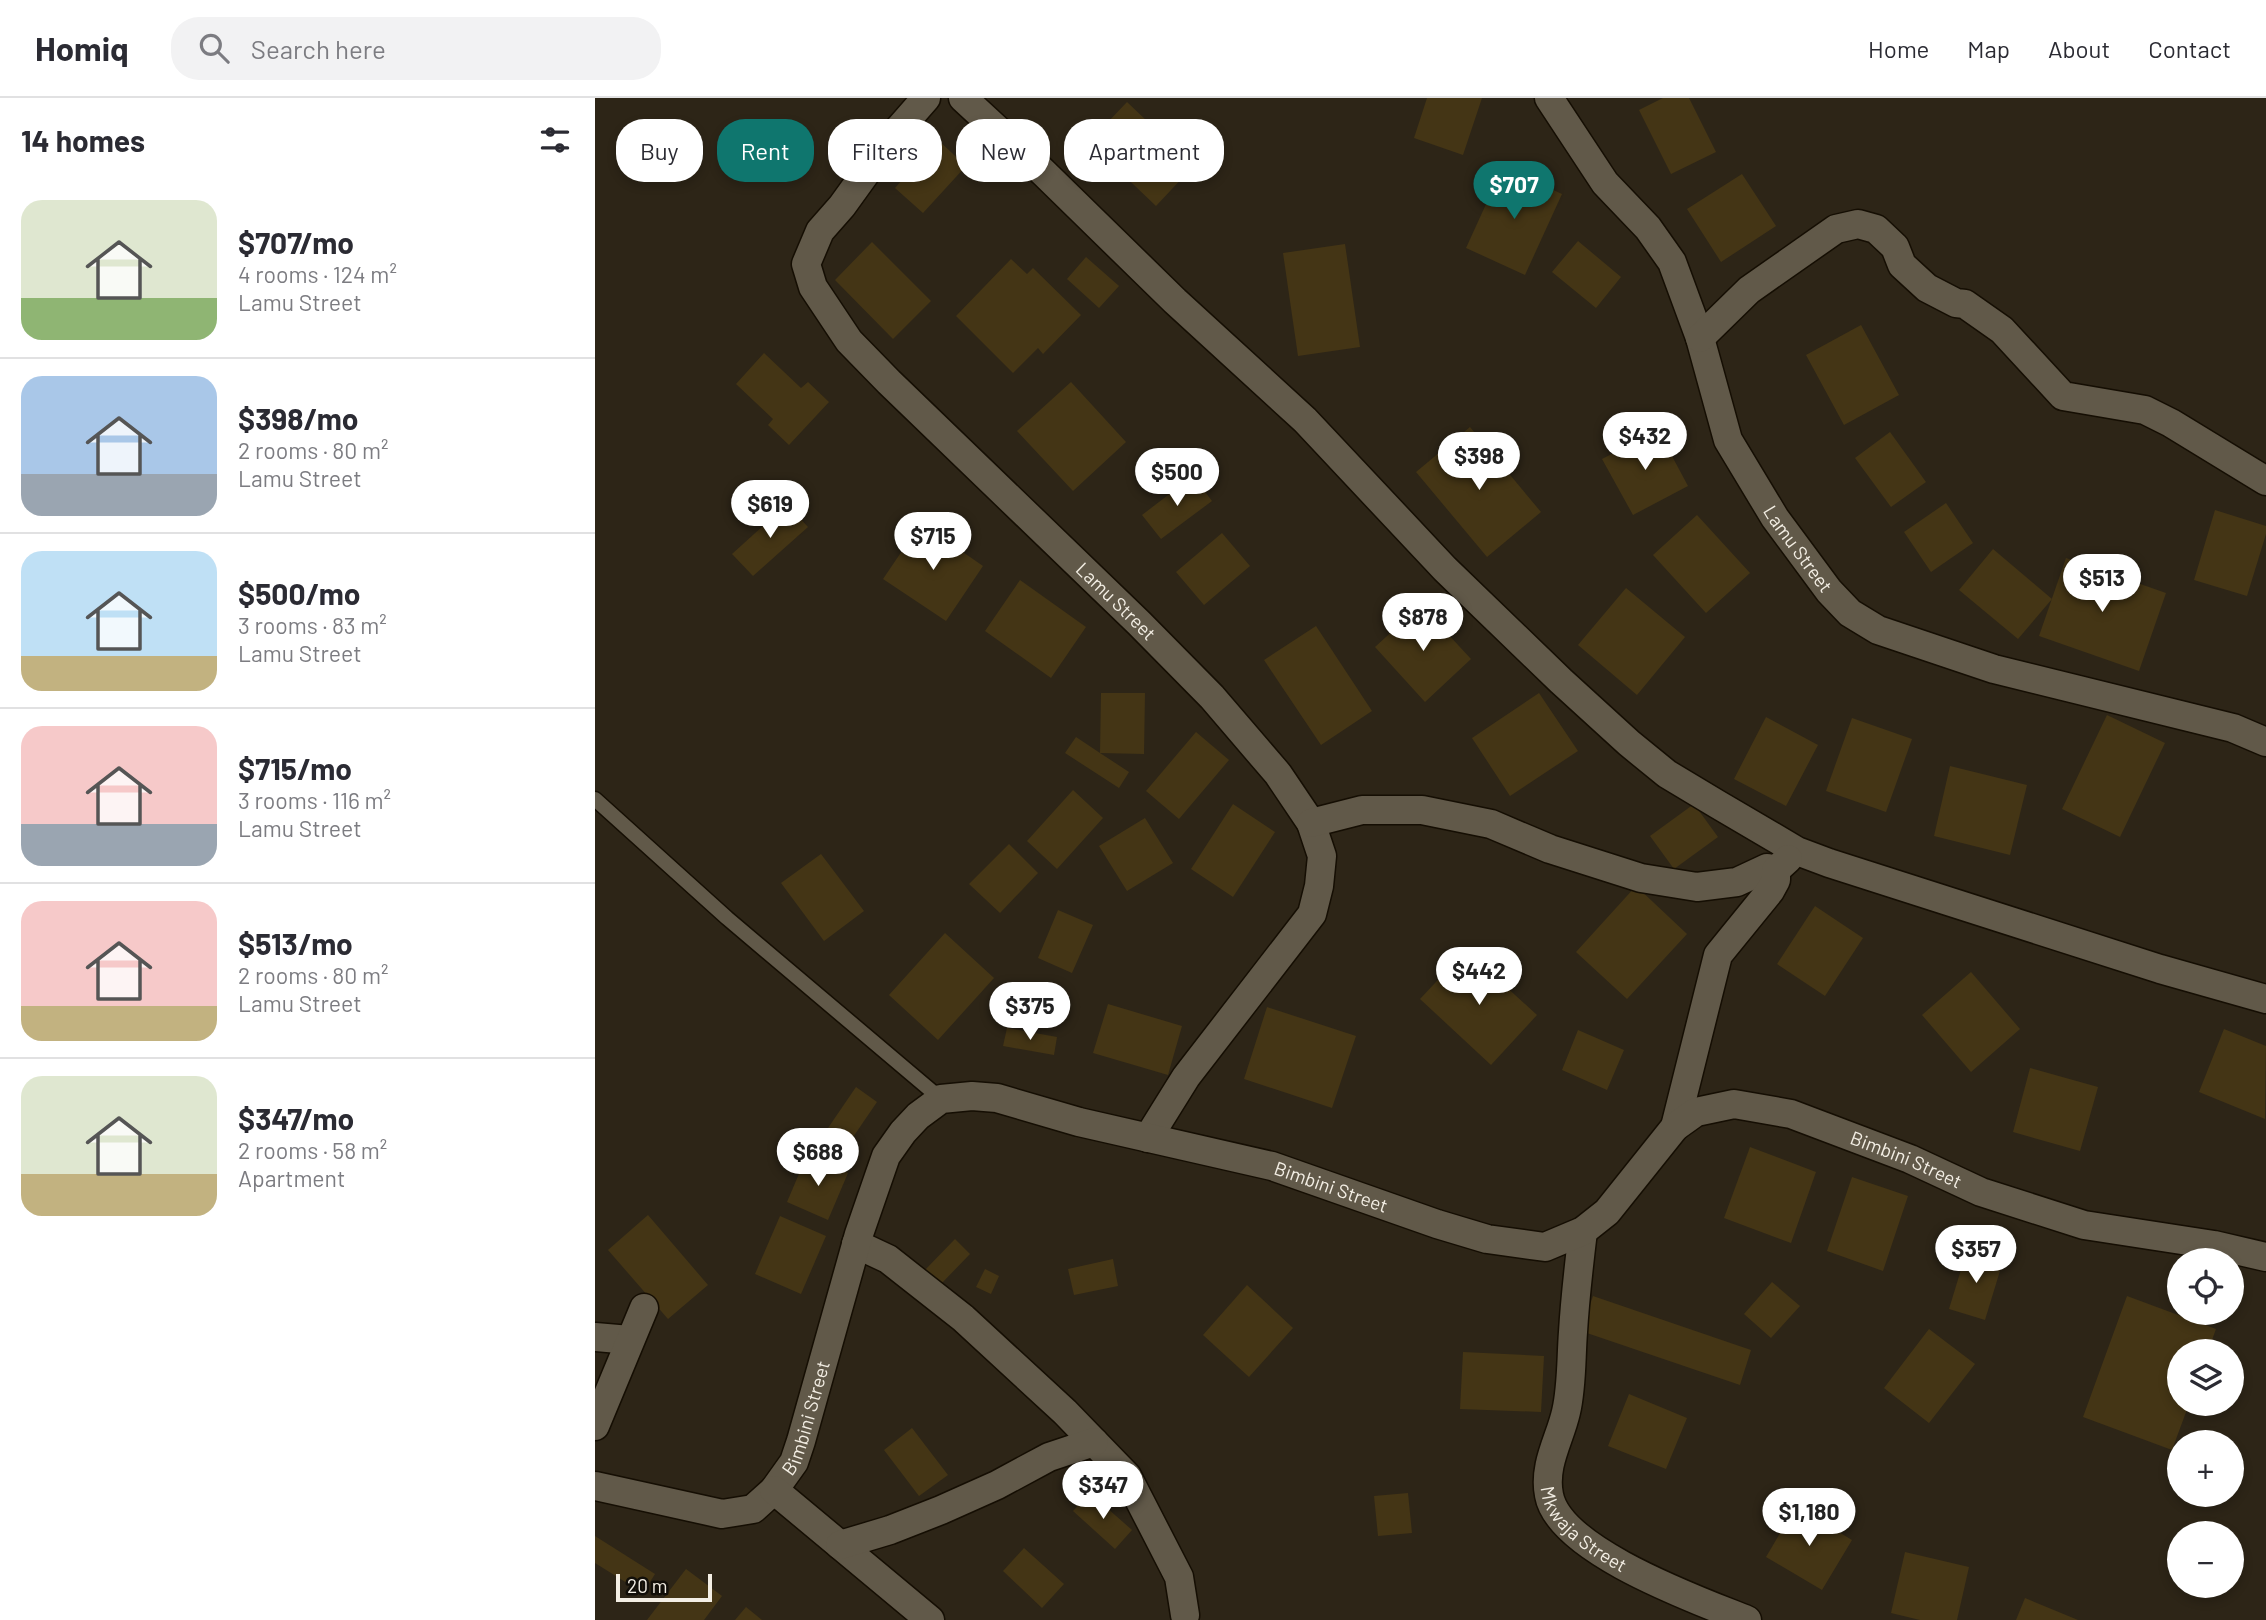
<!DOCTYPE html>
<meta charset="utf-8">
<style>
:root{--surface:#fff;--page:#f2f2f3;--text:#2b2b33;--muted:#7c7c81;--line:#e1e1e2;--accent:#0f766e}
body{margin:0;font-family:Barlow,sans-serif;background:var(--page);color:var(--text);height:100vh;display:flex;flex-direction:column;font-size:26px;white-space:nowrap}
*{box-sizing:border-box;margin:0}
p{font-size:23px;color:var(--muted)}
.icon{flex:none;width:38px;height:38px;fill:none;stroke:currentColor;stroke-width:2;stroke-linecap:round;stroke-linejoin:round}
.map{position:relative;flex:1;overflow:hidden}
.details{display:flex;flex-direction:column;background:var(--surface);width:595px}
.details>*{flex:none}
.hud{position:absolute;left:21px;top:21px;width:665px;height:63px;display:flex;gap:14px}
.fabs{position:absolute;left:1572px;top:1150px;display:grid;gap:14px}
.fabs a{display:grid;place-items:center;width:77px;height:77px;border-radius:50%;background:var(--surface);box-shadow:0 4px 10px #0003;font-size:35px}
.scale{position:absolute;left:21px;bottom:18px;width:96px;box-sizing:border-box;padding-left:7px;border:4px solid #f3eee4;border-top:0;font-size:19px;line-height:24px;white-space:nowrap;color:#f3eee4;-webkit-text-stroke:5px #120f09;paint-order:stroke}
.price{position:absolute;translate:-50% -60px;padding:0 16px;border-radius:24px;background:#fff;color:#222;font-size:23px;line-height:46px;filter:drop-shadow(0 2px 4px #0008)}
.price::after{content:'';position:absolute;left:50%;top:42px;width:21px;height:16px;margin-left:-10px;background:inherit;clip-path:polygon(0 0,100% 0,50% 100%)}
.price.current{background:var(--accent);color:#fff}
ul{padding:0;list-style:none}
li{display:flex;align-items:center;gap:21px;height:175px;padding:0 21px}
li+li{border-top:2px solid var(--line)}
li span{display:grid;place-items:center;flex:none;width:196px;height:140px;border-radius:21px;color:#555}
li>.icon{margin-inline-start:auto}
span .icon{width:84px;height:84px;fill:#fffc;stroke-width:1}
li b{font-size:30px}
h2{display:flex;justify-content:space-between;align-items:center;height:84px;padding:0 21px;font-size:30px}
.chip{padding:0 24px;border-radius:28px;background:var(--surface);box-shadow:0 4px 10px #0003;font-size:24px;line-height:63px}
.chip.current{background:var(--accent);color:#fff}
header{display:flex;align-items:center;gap:42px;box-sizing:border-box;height:98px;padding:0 35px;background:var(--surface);border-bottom:2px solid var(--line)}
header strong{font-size:33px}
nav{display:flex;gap:38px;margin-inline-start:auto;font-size:24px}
.search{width:490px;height:63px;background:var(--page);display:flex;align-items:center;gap:18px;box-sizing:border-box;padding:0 24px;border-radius:28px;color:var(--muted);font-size:26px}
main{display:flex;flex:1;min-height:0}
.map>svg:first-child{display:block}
</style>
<header>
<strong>Homiq</strong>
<div class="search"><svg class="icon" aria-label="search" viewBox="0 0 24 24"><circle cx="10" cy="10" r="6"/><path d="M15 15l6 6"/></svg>Search here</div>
<nav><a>Home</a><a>Map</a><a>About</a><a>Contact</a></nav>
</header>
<main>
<section class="details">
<h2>14 homes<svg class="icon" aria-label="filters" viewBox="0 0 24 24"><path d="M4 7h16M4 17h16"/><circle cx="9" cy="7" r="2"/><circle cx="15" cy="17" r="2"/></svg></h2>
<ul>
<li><span style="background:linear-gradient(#dfe7d0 70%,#8fb573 0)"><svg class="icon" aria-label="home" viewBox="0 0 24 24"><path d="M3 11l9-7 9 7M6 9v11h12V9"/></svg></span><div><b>$707/mo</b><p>4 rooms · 124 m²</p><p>Lamu Street</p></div></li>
<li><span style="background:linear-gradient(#a9c7e8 70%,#9aa5b1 0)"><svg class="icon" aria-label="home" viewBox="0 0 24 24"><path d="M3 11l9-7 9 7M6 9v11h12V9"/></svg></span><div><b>$398/mo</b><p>2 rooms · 80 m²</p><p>Lamu Street</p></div></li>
<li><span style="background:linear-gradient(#bfe0f5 75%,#c2b280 0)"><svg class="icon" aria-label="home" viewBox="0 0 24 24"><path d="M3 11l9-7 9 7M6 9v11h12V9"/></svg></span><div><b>$500/mo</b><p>3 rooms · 83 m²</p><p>Lamu Street</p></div></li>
<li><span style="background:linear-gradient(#f6c9c9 70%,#9aa5b1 0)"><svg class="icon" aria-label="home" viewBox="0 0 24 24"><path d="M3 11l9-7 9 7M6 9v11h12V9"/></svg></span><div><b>$715/mo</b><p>3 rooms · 116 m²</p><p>Lamu Street</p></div></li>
<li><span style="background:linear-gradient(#f6c9c9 75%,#c2b280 0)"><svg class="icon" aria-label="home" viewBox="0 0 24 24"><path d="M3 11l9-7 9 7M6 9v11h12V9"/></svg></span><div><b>$513/mo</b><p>2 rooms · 80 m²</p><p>Lamu Street</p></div></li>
<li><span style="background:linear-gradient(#dfe7d0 70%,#c2b280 0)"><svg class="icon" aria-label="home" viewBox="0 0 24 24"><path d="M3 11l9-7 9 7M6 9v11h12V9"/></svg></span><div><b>$347/mo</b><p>2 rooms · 58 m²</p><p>Apartment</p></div></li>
</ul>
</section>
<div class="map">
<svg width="1671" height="1522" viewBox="0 0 1671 1522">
<rect width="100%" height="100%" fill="#2d2517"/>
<g fill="#443515">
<path d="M832,0H887L868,57L819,40Z"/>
<path d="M1068,0H1094L1121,54L1076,76L1044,12Z"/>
<path d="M532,4L573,43L579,36L606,60L561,108L494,44Z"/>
<path d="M343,42L371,68L328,115L300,90Z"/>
<path d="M908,69L967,96L930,177L871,150Z"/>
<path d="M1147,76L1181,128L1126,164L1092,111Z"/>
<path d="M983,143L1026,179L1001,210L957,174Z"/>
<path d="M277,144L336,203L298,241L240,182Z"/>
<path d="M750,146L765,249L703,258L688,155Z"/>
<path d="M491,159L524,188L504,210L472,181Z"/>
<path d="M416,161L432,176L438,170L486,217L448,256L443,250L418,275L361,218Z"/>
<path d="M1266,227L1304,297L1249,327L1211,257Z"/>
<path d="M169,255L206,290L213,284L234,304L194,347L173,327L178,321L141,286Z"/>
<path d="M476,284L531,344L478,393L422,333Z"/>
<path d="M875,329L946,414L892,459L821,374Z"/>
<path d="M1063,332L1093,388L1038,417L1007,361Z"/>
<path d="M1295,334L1331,384L1296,409L1260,360Z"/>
<path d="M598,378L617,403L566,441L547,417Z"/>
<path d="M1351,405L1378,445L1336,474L1309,434Z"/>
<path d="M192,406L213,429L158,478L137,456Z"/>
<path d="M1620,412L1671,428V436L1652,498L1599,482Z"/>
<path d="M1102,417L1155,475L1111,515L1058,457Z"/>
<path d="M326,425L388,468L351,523L288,481Z"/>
<path d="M627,435L655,468L609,507L581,474Z"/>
<path d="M1398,451L1457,501L1423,541L1364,492Z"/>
<path d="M1471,460L1571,495L1544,573L1444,538Z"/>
<path d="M425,482L491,529L456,580L390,533Z"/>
<path d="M1031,490L1090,539L1042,597L983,547Z"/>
<path d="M826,507L876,561L830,604L780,549Z"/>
<path d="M721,528L777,613L726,647L669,562Z"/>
<path d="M506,595H550L549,656L505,655L534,674L524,690L470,655L481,639L505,655Z"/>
<path d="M944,595L983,653L915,698L877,640Z"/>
<path d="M1512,617L1570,645L1525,739L1467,711Z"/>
<path d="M1171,619L1223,647L1191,708L1139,681Z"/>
<path d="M1257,620L1317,641L1291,714L1231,693Z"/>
<path d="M601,634L634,662L584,721L551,693Z"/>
<path d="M1355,668L1432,687L1415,757L1339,738Z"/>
<path d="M478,692L508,720L462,771L432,743Z"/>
<path d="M638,706L680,734L638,799L596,771Z"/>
<path d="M1099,706L1123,739L1079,771L1055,738Z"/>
<path d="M550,720L578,765L532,793L504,748Z"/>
<path d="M414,746L443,775L405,815L374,786Z"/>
<path d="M226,756L269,813L229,843L186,785Z"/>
<path d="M1041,788L1092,836L1032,901L981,854Z"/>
<path d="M1220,808L1268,840L1230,898L1182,866Z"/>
<path d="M463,812L498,827L477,875L443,860Z"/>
<path d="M350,835L399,880L343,942L294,897Z"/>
<path d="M871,852L942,917L896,967L825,901Z"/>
<path d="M1376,874L1425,931L1376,974L1327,917Z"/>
<path d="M513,906L587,928L573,977L498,955Z"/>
<path d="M672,909L761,938L737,1010L649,981Z"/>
<path d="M412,930L462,939L459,957L408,948Z"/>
<path d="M1629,931L1671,948L1670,1021L1604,994Z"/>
<path d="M983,932L1029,952L1012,992L967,972Z"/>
<path d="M1435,970L1503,989L1485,1053L1418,1034Z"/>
<path d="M261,989L282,1004L254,1045L233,1030Z"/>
<path d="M1155,1049L1221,1074L1196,1145L1129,1120Z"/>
<path d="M212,1057L253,1075L233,1122L192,1104Z"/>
<path d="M1257,1079L1313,1098L1288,1173L1232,1153Z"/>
<path d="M53,1117L113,1187L73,1221L13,1152Z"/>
<path d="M185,1118L231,1138L206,1196L160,1176Z"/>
<path d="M360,1141L375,1156L344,1188L329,1173Z"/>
<path d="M1372,1152L1408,1163L1390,1222L1354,1211Z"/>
<path d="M518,1161L523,1188L479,1197L473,1171Z"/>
<path d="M390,1171L404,1178L396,1196L381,1189Z"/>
<path d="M1177,1184L1205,1208L1176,1240L1149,1216Z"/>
<path d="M652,1187L698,1230L654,1279L608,1237Z"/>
<path d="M998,1198L1156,1252L1145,1287L986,1233Z"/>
<path d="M1532,1198L1621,1231L1613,1253H1584V1306H1594L1577,1352L1488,1319Z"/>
<path d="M1334,1231L1380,1266L1334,1325L1289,1290Z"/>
<path d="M868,1254L949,1258L946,1314L865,1311Z"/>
<path d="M1034,1296L1092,1320L1071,1371L1013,1348Z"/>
<path d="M317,1330L353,1377L324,1398L289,1352Z"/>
<path d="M495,1395L537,1432L520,1451L478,1413Z"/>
<path d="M813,1395L817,1435L783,1438L779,1398Z"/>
<path d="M1201,1408L1257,1442L1227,1492L1171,1459Z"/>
<path d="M0,1438L60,1476L48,1495L0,1465Z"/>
<path d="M429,1450L469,1486L447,1510L408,1473Z"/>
<path d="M1310,1454L1374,1469L1362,1522H1325L1296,1515Z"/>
<path d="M91,1471L127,1498L109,1522H52Z"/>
<path d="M1430,1500L1483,1522H1421Z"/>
<path d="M151,1509L167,1522H140Z"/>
</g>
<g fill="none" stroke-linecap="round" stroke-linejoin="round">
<defs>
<path id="service" d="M0,701L132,820L346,1001"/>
<g id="minor">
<path id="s1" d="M331,0L296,40L247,108L225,133L211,166L218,189L254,243L294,284L544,525L617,599L683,676L716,725L727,758L724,788L717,816L591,979L553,1040"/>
<path d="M368,0L448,74L580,203L710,322L850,471L966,583L1034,645L1072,676L1122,706L1202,753L1234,765L1565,871L1671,901"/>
<path id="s2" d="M954,0L1010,85L1053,130L1077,164L1105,240L1133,342L1180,420L1234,493L1255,515L1283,532L1399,571L1638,630L1671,644"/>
<path d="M1105,240L1154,192L1241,131L1263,126L1281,131L1300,149L1307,167L1332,190L1361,205L1370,206L1407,232L1468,298L1550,312L1576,325L1671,383"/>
<path d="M716,725L767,712H827L896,726L955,751L1046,780L1102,789L1142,784L1172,770L1181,772"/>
<path d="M1080,1029L1123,857L1175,793L1181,782V772L1193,761"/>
<path id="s3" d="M988,1133C984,1166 980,1200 978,1234C976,1260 977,1289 971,1314C965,1341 948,1367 954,1397C964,1453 1105,1503 1152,1522"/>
<path d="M261,1146L293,1161L368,1220L470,1314L532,1378L584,1479L590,1517"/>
<path d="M0,1239L35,1242"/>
<path d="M0,1328L49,1210"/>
<path id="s4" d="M0,1388L127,1416L158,1411L179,1392L199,1364L206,1343L264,1136L291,1058L308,1034L323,1018L346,1001L377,998L402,1000L484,1024L677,1068L842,1126L892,1141L950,1149L988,1133L1012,1114L1080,1029L1101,1014L1139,1006L1196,1016L1315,1061L1386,1094L1489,1127L1619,1147L1671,1159"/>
<path d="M179,1392L335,1522"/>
<path d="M245,1447L295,1432L346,1412L402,1387L454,1359L499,1344"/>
</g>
</defs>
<use href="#service" stroke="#150e03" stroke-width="17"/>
<use href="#minor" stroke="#150e03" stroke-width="31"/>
<use href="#service" stroke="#615949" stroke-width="14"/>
<use href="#minor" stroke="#615949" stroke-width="28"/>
</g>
<g text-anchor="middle" stroke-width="5" stroke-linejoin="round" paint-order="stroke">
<g font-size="19" fill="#f3eee4" stroke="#120f09">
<text dy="7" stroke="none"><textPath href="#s2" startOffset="522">Lamu Street</textPath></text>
<text dy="7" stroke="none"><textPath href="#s1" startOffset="668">Lamu Street</textPath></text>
<text dy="7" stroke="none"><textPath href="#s4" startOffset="1676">Bimbini Street</textPath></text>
<text dy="7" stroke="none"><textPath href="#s4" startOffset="1026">Bimbini Street</textPath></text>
<text dy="7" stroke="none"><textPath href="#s4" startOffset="270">Bimbini Street</textPath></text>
<text dy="7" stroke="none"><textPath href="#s3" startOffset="317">Mkwaja Street</textPath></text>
</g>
</g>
</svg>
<div class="fabs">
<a><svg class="icon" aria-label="locate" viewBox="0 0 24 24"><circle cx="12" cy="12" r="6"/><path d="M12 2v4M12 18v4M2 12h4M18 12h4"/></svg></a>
<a><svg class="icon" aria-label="layers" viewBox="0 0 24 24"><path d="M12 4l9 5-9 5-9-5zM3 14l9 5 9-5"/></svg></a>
<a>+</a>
<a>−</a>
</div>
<div class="scale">20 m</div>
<b class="price current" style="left:919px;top:123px">$707</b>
<b class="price" style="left:1050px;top:374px">$432</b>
<b class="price" style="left:884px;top:394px">$398</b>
<b class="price" style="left:582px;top:410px">$500</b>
<b class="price" style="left:175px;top:442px">$619</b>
<b class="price" style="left:338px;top:474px">$715</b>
<b class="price" style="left:1507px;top:516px">$513</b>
<b class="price" style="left:828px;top:555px">$878</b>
<b class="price" style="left:884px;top:909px">$442</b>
<b class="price" style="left:435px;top:944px">$375</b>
<b class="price" style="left:223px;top:1090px">$688</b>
<b class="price" style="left:1381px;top:1187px">$357</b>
<b class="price" style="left:508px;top:1423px">$347</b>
<b class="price" style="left:1214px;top:1450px">$1,180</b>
<div class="hud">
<a class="chip">Buy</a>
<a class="chip current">Rent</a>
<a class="chip">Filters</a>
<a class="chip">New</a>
<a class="chip">Apartment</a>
</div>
</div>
</main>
